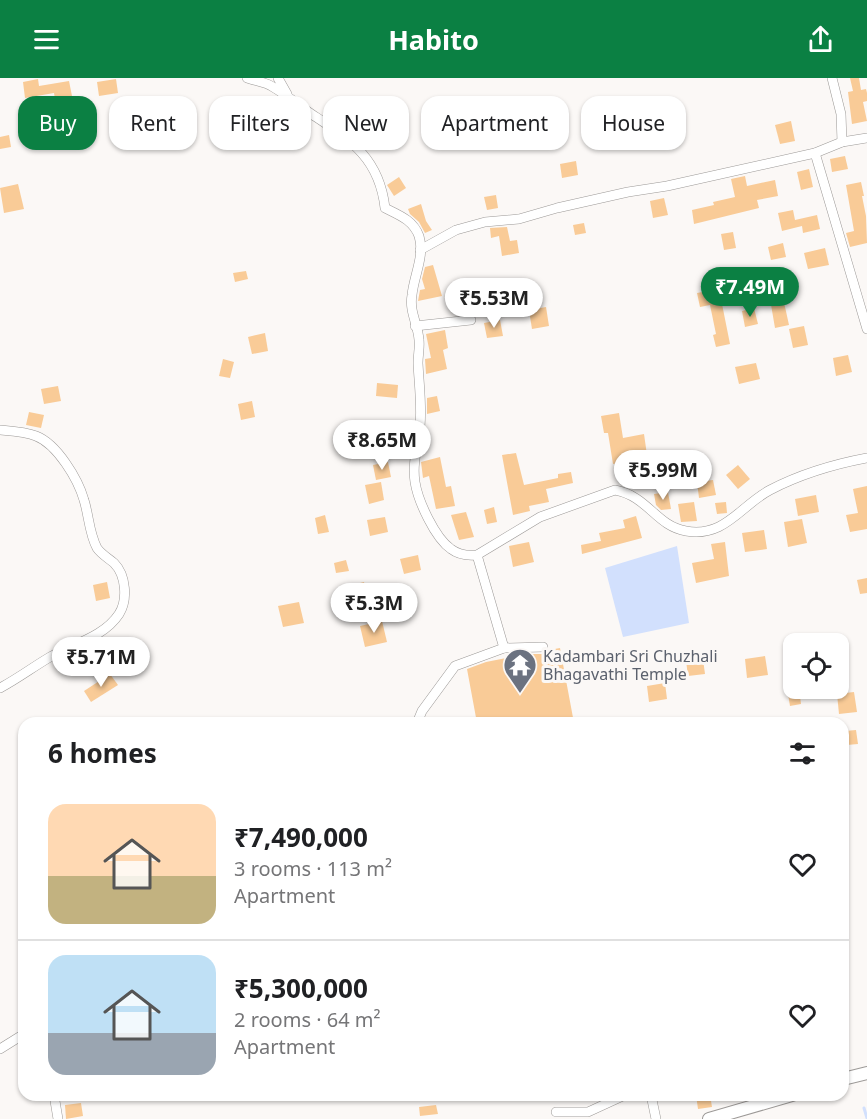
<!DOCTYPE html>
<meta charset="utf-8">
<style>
:root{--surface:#fff;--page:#f6f6f6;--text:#202124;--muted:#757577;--line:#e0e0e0;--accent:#0b8043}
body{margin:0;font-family:"Noto Sans",sans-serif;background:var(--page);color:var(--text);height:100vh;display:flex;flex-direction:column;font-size:22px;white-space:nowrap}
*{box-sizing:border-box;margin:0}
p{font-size:20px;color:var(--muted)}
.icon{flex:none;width:33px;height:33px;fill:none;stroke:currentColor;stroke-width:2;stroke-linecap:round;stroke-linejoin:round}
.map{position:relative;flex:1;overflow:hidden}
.side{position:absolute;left:18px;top:639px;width:831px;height:384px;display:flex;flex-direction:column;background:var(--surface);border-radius:18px;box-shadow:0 2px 4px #0004}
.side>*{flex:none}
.guide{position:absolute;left:18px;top:18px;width:831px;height:54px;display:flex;gap:12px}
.buttons{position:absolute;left:783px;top:555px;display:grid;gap:12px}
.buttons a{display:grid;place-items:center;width:66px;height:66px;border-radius:12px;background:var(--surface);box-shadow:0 2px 4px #0004;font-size:30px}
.price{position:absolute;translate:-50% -51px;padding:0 14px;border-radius:21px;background:#fff;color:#222;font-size:20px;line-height:39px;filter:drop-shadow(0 2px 3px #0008)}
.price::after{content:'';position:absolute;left:50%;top:36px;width:18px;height:14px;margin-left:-9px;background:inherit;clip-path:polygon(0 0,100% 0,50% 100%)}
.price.on{background:var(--accent);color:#fff}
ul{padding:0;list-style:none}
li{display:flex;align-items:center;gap:18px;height:150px;padding:0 30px}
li+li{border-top:2px solid var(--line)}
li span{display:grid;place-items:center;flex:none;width:168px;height:120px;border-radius:18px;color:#555}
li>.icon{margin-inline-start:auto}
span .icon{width:72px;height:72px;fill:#fffc;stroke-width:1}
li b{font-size:26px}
h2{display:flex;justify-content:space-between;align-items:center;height:72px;padding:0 30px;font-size:26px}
.pill{padding:0 21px;border-radius:18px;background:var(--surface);box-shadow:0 2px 4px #0004;font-size:21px;line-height:54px}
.pill.on{background:var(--accent);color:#fff}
header{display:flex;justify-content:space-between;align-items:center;height:78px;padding:0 30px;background:var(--accent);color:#fff;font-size:27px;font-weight:700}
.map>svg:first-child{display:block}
</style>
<header><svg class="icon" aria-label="menu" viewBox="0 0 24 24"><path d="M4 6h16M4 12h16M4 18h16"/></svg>Habito<svg class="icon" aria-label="share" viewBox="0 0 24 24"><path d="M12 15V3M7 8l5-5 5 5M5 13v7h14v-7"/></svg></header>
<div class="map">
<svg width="867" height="1041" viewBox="0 0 867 1041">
<rect width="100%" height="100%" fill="#fbf8f6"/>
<path fill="#d2e0fd" d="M677,468L689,545L623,559L605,490Z"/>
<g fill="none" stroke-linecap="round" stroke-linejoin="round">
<path stroke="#d2e0fd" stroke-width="3" d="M864,1030L867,1040"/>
</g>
<g fill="#f9cb97">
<path d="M850,0H859L861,12L866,11L867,15V23L863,24L867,43L852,46L848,14L853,13Z"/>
<path d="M38,1L39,8L69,3L72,18L55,21L54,15L25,20L23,4Z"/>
<path d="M116,1L118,15L99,18L97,4Z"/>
<path d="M791,43L795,63L780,66L775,47Z"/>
<path d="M9,57L11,69L0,71V59Z"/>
<path d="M845,78L848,91L832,94L830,81Z"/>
<path d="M576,83L578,97L562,100L560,86Z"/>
<path d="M809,91L813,109L801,112L797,94Z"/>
<path d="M745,98L747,108L775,102L778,118L757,122L759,130L694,146L692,132L714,127L713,124L735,119L731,101Z"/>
<path d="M399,99L406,110L394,118L387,107Z"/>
<path d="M861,104L864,118H862L866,138L867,165L850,169L846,155L854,153L846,107Z"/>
<path d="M18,106L24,131L4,135L0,110Z"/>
<path d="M496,117L498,130L487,132L484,119Z"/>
<path d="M664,120L668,137L653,140L650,123Z"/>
<path d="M421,126L426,143L432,152L425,155L419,144L410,136L408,131Z"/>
<path d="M793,132L795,142L817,137L820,151L803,155L802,148L782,153L778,135Z"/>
<path d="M584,145L586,155L575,157L573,147Z"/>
<path d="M507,149L510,163L517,162L519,175L502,178L499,158L491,160L490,150Z"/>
<path d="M733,154L736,170L724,172L721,156Z"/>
<path d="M783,165L786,179L771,182L768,169Z"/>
<path d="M825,170L829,187L808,191L804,175Z"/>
<path d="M433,187L442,218L418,223L420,212L425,211L422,201L425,189Z"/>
<path d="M246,193L248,201L235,204L233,195Z"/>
<path d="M778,197L789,247L775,250L769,215H767L764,200Z"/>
<path d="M719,211L730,266L716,269L713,257L716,256L710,227L700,229L697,215Z"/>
<path d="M546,229L549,248L532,251L529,232Z"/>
<path d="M754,230L758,246L745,249L742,233Z"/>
<path d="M500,242L503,258L487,260L484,245Z"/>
<path d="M804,248L808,267L793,270L789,251Z"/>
<path d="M445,252L448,270L443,272L447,291L426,296L425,281L431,280L426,256Z"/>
<path d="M265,255L268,273L252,276L248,259Z"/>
<path d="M848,277L852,294L836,298L833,280Z"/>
<path d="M223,281L234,284L230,300L219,298Z"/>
<path d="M756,285L760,301L739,306L735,289Z"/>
<path d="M377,305L398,307L397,320L376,318Z"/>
<path d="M58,308L61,323L44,326L41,311Z"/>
<path d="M437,318L440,333L427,336V320Z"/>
<path d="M252,323L255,339L241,342L238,326Z"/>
<path d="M29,334L44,337L41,350L26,347Z"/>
<path d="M619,335L623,360L644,356L647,377L629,380L630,383L613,386L608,355H604L601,338Z"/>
<path d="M366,342L386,344L384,365L363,363Z"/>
<path d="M516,375L524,407L558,400V396L571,394L573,405L546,411L549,424L529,428L530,433L513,437L502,377Z"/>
<path d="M440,379L446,409L451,408L455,428L436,431L429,398L423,400L421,384Z"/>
<path d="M388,384L391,399L376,402L373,387Z"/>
<path d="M738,387L750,401L738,411L726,397Z"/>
<path d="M713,402L716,417L699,420L697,404Z"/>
<path d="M381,404L384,422L369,426L365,407Z"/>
<path d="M867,408V451L850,454L846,437L858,435L853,411Z"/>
<path d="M668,414L671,431L661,432L656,427L654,416Z"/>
<path d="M816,417L819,434L798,438L795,421Z"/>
<path d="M694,424L697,443L681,444L678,426Z"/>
<path d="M726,424L727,435L717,436L715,425Z"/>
<path d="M494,429L497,444L487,446L484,432Z"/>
<path d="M466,434L474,459L459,462L451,437Z"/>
<path d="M325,437L329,454L318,456L315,440Z"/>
<path d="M636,438L642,460L582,476L581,467L601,463L599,455L625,450L623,442Z"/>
<path d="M385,439L388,454L370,458L367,442Z"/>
<path d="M802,441L807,465L788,469L784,444Z"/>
<path d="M764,452L767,471L745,474L742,455Z"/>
<path d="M529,464L534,484L513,489L509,468Z"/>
<path d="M725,464L729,498L696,505L692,485L714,481L711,466Z"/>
<path d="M418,477L421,492L404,496L400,481Z"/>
<path d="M346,482L349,493L336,495L334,485Z"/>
<path d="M867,500V515L860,516L857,502Z"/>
<path d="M107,504L110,520L96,523L93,507Z"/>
<path d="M364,504L367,518L350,521L348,508Z"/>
<path d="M299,524L304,545L283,549L278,528Z"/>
<path d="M382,543L387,564L365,569L360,548Z"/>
<path d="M560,570L574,645H477L467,591L486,584L526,576H544L549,572Z"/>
<path d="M765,578L768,597L747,600L745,581Z"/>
<path d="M703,581L705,596L688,598L686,583Z"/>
<path d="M110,596L118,607L91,624L84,613Z"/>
<path d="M665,605L667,621L649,624L647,608Z"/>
<path d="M787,610H799L801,626L790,628Z"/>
<path d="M854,614L857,634L839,636L837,616Z"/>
<path d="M856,652L858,666L847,667L845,653Z"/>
<path d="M696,1017H710L712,1029L698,1031Z"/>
<path d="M81,1025L83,1038L66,1041L65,1027Z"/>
<path d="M436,1027L438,1036L420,1038L419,1029Z"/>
</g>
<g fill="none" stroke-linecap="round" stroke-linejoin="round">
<defs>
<g id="street">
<path d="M247,0C255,3 266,4 273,9C285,16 296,25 307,33C347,60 379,77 385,130C399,137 413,142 419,158C425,178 414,197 412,217C409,234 418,246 419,262C420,269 418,277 418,285C419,306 422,327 420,349C418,367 412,385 415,404C418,423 435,460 451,471C459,477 468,478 477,477L540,439L615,412C648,418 656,448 686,453C725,460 741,427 770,412C799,397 835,386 867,380"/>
<path d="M278,0L287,16"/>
<path d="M832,0L841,36L842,64"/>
<path d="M815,75L867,251"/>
<path d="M420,172L456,152L485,144L519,141L557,130L628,114L667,108L815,75L842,64L867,60"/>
<path d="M415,248L471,242"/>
<path d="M0,352C11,353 26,354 36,358C57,366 78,401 84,422C89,438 89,455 97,470C101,476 108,480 114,485C126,497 128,522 119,536C104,559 73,566 50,579C33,589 17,601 0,610"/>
<path d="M504,570L543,569"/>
<path d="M417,645L422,633L455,588L504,570L477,477"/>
<path d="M0,971L24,956"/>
<path d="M54,1017L58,1041"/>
<path d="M651,1017L656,1041"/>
<path d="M556,1034H588L625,1017"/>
</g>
<g id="secondary">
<path d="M843,1001L867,995"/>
<path d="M709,1041L792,1017"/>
</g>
</defs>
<use href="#street" stroke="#9c9997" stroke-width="10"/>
<use href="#secondary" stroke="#9c9997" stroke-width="14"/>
<use href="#street" stroke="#fff" stroke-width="9"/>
<use href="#secondary" stroke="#fff" stroke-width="12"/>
</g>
<defs>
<symbol id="temple-pin" viewBox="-11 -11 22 30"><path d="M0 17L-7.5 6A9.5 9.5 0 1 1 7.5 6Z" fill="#6b7280" stroke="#fbf8f6"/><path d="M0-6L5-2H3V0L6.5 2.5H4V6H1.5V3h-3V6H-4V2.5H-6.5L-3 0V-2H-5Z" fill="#fff"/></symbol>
</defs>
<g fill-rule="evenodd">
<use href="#temple-pin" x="501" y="568" width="38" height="52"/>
</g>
<g text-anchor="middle" stroke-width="6" stroke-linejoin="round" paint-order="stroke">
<g font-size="16" fill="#5b616d" stroke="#fbf8f6" text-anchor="start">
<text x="543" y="584">Kadambari Sri Chuzhali<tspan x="543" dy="18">Bhagavathi Temple</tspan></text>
</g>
</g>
</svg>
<div class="buttons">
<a><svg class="icon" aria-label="locate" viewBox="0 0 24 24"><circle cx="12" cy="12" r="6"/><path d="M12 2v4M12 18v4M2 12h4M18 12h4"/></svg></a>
</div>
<b class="price on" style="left:750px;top:240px">₹7.49M</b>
<b class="price" style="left:494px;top:251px">₹5.53M</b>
<b class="price" style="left:382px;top:393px">₹8.65M</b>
<b class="price" style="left:663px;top:423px">₹5.99M</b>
<b class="price" style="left:374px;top:556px">₹5.3M</b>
<b class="price" style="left:101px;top:610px">₹5.71M</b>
<div class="guide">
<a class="pill on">Buy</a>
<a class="pill">Rent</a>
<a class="pill">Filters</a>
<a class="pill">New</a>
<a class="pill">Apartment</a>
<a class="pill">House</a>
</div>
<section class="side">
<h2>6 homes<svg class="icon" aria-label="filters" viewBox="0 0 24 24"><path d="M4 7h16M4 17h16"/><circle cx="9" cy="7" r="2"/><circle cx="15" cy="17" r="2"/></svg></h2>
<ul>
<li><span style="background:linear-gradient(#ffd9b3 60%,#c2b280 0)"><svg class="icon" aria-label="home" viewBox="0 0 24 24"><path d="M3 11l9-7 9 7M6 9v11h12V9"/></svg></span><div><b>₹7,490,000</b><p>3 rooms · 113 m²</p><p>Apartment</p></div><svg class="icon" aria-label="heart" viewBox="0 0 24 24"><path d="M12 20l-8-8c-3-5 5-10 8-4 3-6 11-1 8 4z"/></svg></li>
<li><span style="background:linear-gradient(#bfe0f5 65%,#9aa5b1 0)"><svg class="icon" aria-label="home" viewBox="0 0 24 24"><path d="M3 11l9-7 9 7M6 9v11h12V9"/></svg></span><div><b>₹5,300,000</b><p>2 rooms · 64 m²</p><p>Apartment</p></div><svg class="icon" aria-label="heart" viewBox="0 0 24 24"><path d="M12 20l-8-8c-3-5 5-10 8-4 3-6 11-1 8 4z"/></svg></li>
</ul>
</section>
</div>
